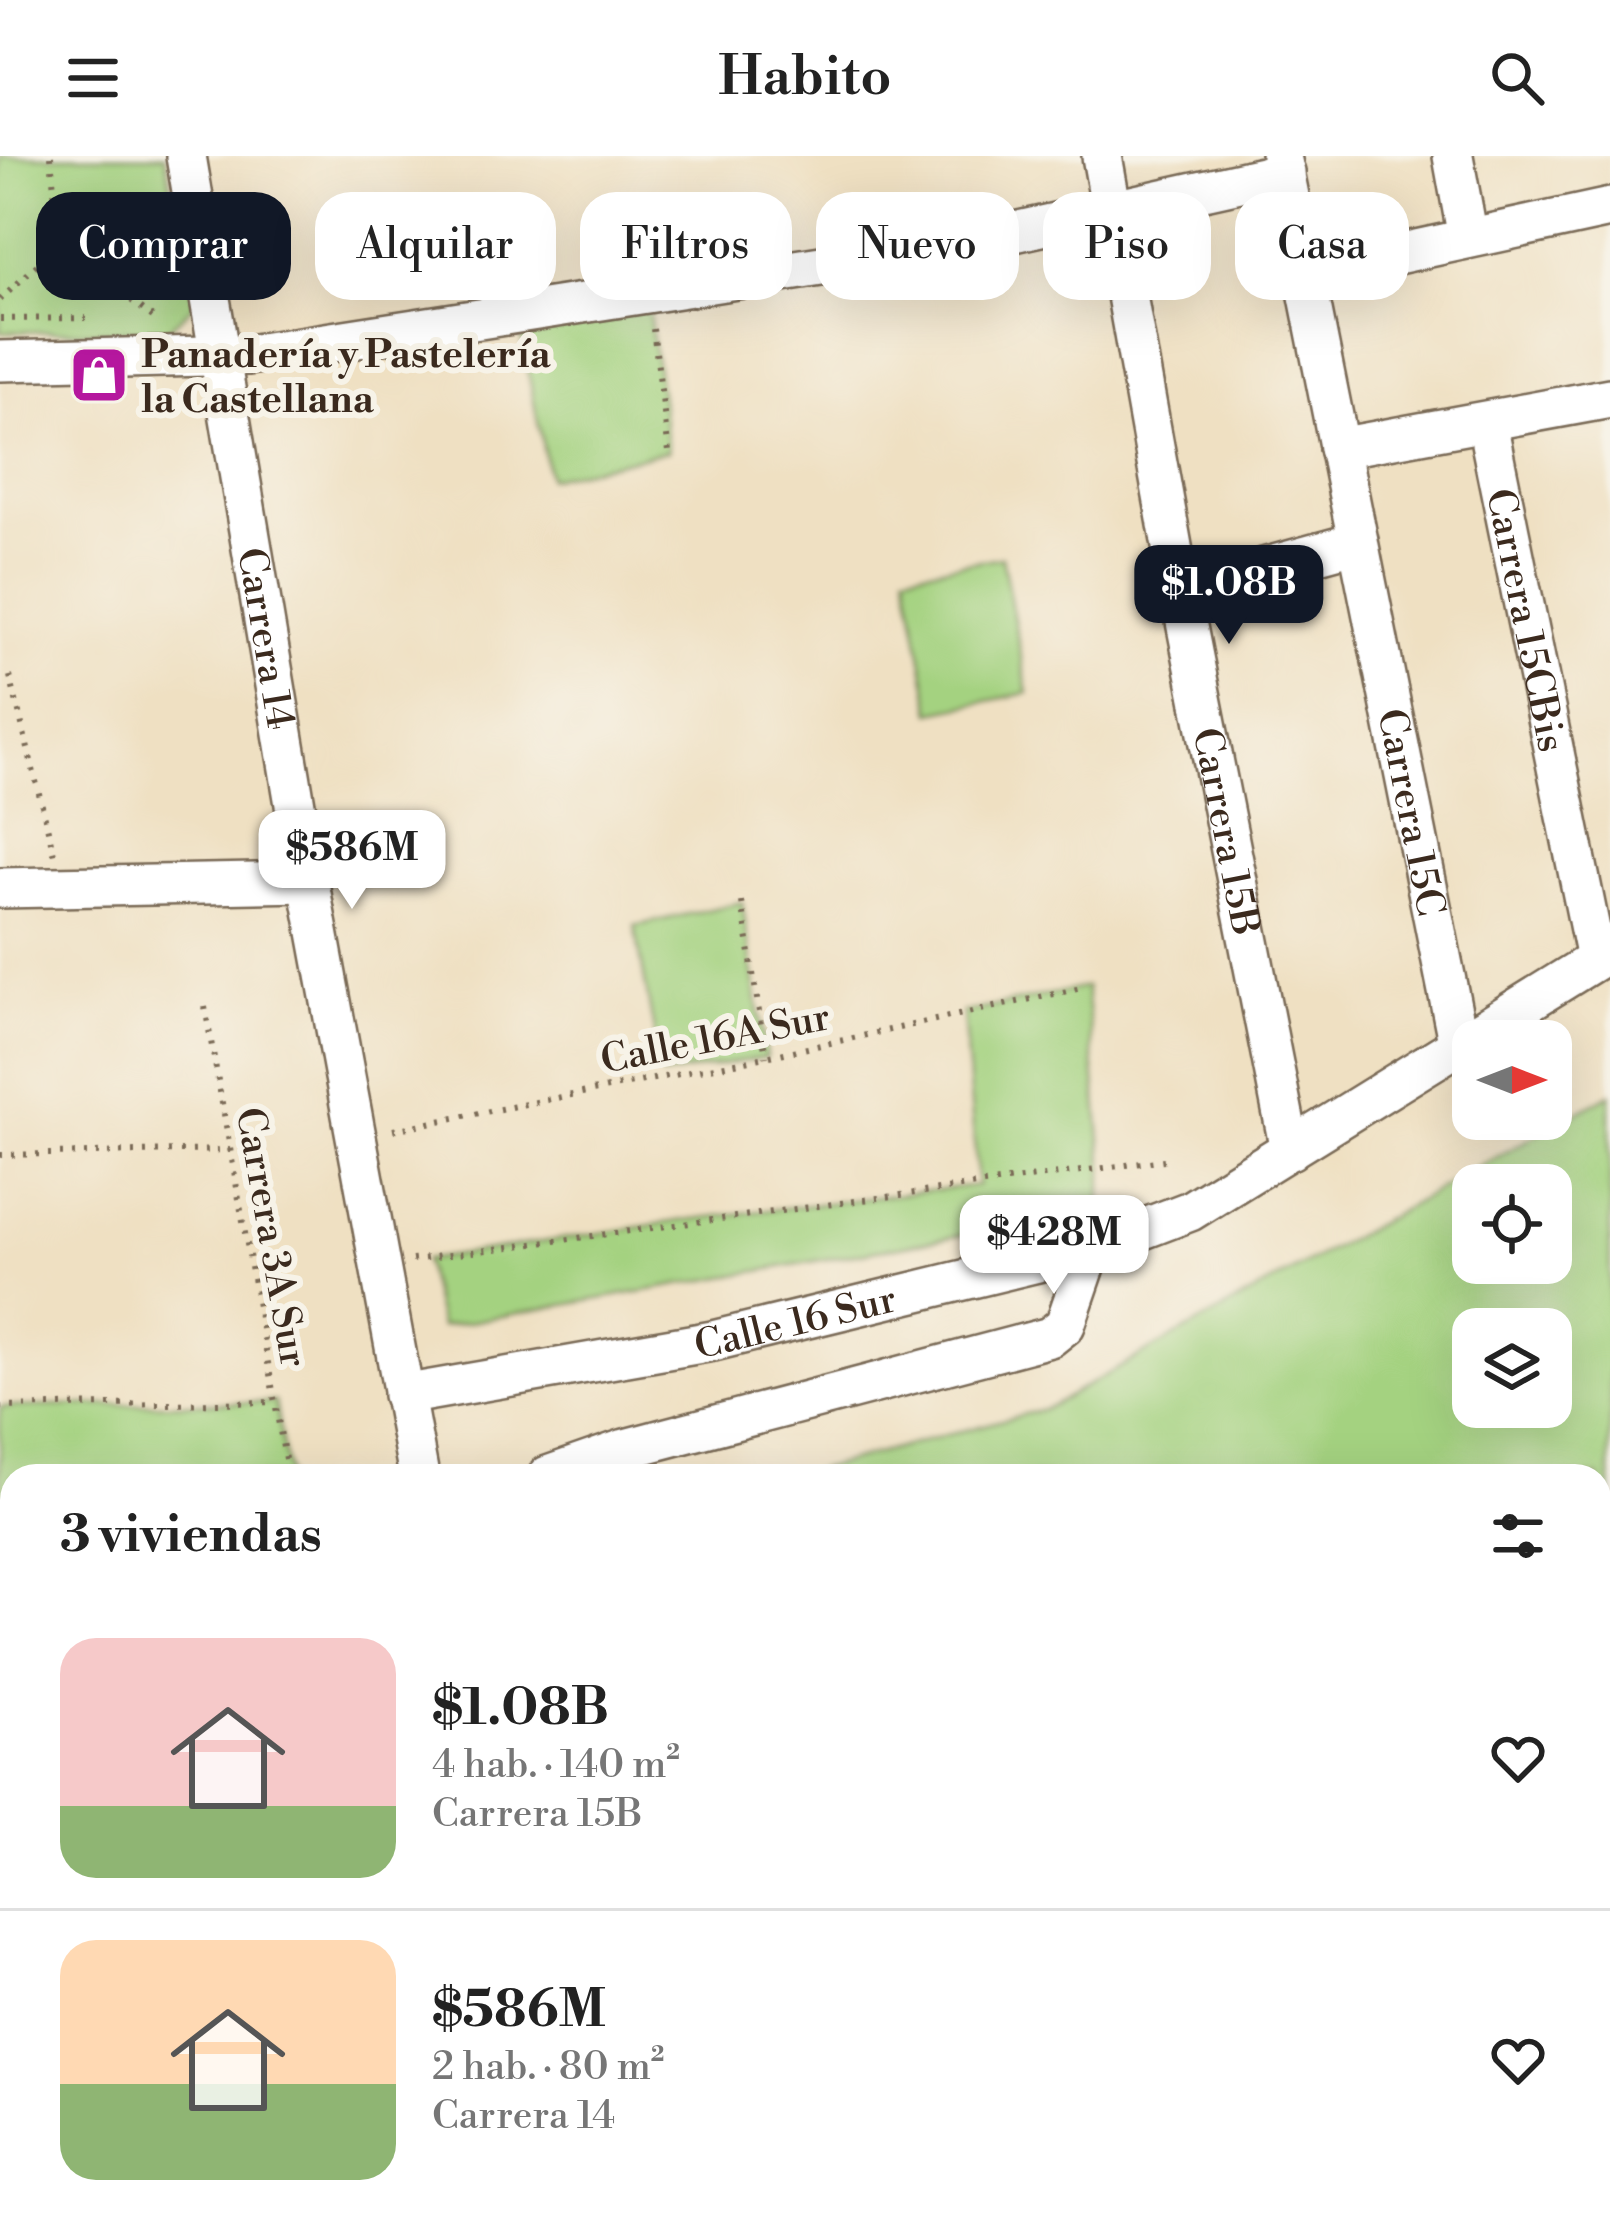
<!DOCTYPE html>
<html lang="es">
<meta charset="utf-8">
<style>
:root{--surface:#fff;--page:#f2f2f2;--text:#222;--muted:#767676;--line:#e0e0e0;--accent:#111827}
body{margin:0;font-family:"Libre Bodoni",serif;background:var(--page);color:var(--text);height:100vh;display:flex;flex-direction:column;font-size:45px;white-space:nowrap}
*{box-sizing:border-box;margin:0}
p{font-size:39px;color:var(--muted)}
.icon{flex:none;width:66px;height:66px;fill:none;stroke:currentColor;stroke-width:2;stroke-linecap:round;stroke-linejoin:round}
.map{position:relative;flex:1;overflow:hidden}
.side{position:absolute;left:0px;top:1308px;width:1611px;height:771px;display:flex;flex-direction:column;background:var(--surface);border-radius:36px 36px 0 0;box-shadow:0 12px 48px #0002}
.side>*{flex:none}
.guide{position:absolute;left:36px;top:36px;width:1539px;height:108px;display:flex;gap:24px}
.needle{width:78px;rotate:90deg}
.fabs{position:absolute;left:1452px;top:864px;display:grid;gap:24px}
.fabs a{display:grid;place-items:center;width:120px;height:120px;border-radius:24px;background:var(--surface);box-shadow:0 12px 48px #0002;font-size:60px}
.price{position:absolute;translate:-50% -102px;padding:0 27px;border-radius:24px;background:#fff;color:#222;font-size:39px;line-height:78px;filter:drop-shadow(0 3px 6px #0008)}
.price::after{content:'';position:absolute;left:50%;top:72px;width:36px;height:27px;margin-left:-18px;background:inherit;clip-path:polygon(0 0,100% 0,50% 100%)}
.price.on{background:var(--accent);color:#fff}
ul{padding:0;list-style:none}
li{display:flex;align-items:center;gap:36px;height:300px;padding:0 60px}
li+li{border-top:3px solid var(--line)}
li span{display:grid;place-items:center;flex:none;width:336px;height:240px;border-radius:36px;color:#555}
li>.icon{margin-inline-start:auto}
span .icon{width:144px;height:144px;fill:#fffc;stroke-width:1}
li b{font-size:51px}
h2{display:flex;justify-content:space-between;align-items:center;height:144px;padding:0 60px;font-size:51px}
.tag{padding:0 42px;border-radius:36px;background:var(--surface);box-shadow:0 12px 48px #0002;font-size:42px;line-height:108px}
.tag.on{background:var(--accent);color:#fff}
header{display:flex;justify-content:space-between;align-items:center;height:156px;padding:0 60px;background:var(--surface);font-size:54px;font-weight:600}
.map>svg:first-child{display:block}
</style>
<header><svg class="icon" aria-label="menu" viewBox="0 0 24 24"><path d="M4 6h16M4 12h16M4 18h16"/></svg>Habito<svg class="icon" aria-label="search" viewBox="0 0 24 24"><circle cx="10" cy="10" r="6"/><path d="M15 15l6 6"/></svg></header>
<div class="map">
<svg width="1610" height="2078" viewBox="0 0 1610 2078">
<rect width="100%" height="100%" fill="#f7f3e8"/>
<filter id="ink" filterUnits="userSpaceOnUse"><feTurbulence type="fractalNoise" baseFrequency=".00833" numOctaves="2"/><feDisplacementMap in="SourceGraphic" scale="24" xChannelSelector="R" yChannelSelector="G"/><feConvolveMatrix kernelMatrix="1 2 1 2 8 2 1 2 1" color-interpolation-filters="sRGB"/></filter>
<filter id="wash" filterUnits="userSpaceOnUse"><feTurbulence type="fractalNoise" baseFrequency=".004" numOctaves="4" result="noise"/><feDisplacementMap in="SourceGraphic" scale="48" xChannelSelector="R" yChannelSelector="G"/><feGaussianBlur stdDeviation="2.7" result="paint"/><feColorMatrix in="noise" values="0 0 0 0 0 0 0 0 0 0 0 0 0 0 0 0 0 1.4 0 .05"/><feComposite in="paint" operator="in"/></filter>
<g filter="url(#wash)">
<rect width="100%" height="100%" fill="#efe0c2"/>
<g fill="#a4d280" stroke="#707e4f" stroke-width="3" fill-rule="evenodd">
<path d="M0,0H165L195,148L166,175L0,176Z"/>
<path d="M646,135L668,295L549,322L517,159Z"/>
<path d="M1002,401L1028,537L932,556L906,417Z"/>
<path d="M742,746L766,901L662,920L635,770Z"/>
<path d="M1086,831L1104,1014L1099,1055L440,1171L424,1104L685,1064L978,1029L963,857Z"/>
<path d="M1610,938V2078H1393L1391,2067H1599V1320H794L1047,1252ZM1473,1029H1551V1107H1473ZM1551,1173V1251H1473V1173Z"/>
<path d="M275,1246L288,1320H12V1430L0,1432V1251Z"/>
<path d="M12,1778V2067H833L829,2078H0V1780Z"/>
</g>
</g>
<g filter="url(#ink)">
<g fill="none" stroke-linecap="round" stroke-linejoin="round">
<defs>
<g id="minor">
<path id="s1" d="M186,0L301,684L419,1320"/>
<path id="s2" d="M1102,0L1180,435L1290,994"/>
<path id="s3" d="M1281,0L1459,890"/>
<path d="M1453,0L1468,82"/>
<path d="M1305,118L1610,52"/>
<path d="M0,205L248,199L956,89L1285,16"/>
<path id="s4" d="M1487,267L1596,803"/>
<path d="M1339,292L1610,242"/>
<path d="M1180,435L1358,386"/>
<path d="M0,732L309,726"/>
<path id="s5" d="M403,1239L713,1185L1091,1093L1190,1055L1610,795"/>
<path d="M548,1320L625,1293L1050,1181L1065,1169L1091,1093"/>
<path d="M0,1472L12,1471"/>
<path d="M0,1719L12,1718"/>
<path d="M892,2067L894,2078"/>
<path d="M1019,2067L1022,2078"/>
<path d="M1159,2067L1161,2078"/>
<path d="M1303,2067L1305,2078"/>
</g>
</defs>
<use href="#minor" stroke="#7a6a57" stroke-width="44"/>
<g stroke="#7a6a57" stroke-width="6" stroke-dasharray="3 9" stroke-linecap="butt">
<path d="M51,0L59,88L154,162"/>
<path d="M0,144L59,88"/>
<path d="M0,163L86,162"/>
<path d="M653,173L669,296"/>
<path d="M10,520L54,698"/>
<path d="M742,746L766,901"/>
<path d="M205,851L288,1320"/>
<path d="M393,974L766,901L1086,831"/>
<path d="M0,999L230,994"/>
<path d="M412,1104L1164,1004"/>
<path d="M0,1251L275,1246"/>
<path d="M1599,2019L1610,1976"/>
<path d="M1599,2038H1610"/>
<path d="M1514,2078L1527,2067"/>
<path d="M1558,2078L1561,2067"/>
</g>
<use href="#minor" stroke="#fff" stroke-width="39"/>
</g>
</g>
<defs>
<symbol id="shop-square" viewBox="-11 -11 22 22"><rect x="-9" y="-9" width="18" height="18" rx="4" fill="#b5179e" stroke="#f7f3e8"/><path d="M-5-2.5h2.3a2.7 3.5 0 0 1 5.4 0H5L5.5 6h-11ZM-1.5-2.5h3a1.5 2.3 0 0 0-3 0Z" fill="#fff"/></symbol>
</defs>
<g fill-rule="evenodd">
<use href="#shop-square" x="66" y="186" width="66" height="66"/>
</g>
<g text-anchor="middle" stroke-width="12" stroke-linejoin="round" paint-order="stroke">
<g font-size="39" font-weight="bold" fill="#3b2a1e" stroke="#f7f3e8" text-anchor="start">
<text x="141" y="211">Panadería y Pastelería<tspan x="141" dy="45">la Castellana</tspan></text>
</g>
<g font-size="39" fill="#3b2a1e" stroke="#f7f3e8">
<text dy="14" stroke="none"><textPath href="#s4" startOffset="201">Carrera 15CBis</textPath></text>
<text dy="14" stroke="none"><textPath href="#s1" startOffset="489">Carrera 14</textPath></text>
<text dy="14" stroke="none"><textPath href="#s3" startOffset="669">Carrera 15C</textPath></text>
<text dy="14" stroke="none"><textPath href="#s2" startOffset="687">Carrera 15B</textPath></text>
<text transform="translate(715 881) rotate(-11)" y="14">Calle 16A Sur</text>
<text transform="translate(273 1081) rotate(80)" y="14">Carrera 3A Sur</text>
<text dy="14" stroke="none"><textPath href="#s5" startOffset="399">Calle 16 Sur</textPath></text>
</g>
</g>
</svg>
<div class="fabs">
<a><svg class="needle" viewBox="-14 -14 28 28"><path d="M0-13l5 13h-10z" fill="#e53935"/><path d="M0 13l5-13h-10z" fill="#767676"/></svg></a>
<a><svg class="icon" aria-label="locate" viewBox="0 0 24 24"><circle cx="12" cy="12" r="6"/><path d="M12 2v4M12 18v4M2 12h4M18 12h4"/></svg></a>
<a><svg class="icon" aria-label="layers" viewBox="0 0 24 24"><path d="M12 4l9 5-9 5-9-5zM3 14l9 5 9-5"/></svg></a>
</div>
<b class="price on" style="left:1229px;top:491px">$1.08B</b>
<b class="price" style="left:352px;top:756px">$586M</b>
<b class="price" style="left:1054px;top:1141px">$428M</b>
<div class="guide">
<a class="tag on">Comprar</a>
<a class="tag">Alquilar</a>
<a class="tag">Filtros</a>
<a class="tag">Nuevo</a>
<a class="tag">Piso</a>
<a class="tag">Casa</a>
</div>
<section class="side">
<h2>3 viviendas<svg class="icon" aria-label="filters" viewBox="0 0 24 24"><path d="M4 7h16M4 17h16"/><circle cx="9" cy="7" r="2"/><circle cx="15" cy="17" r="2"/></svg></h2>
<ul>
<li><span style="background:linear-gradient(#f6c9c9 70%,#8fb573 0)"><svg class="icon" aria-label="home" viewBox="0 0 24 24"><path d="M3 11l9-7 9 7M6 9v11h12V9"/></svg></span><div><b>$1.08B</b><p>4 hab. · 140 m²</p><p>Carrera 15B</p></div><svg class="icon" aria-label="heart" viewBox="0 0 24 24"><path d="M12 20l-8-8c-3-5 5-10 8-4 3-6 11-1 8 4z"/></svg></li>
<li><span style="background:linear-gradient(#ffd9b3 60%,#8fb573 0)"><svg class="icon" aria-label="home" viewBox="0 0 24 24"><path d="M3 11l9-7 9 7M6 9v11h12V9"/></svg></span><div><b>$586M</b><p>2 hab. · 80 m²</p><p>Carrera 14</p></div><svg class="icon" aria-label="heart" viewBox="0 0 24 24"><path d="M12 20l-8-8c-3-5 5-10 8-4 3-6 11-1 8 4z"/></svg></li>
</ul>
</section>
</div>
